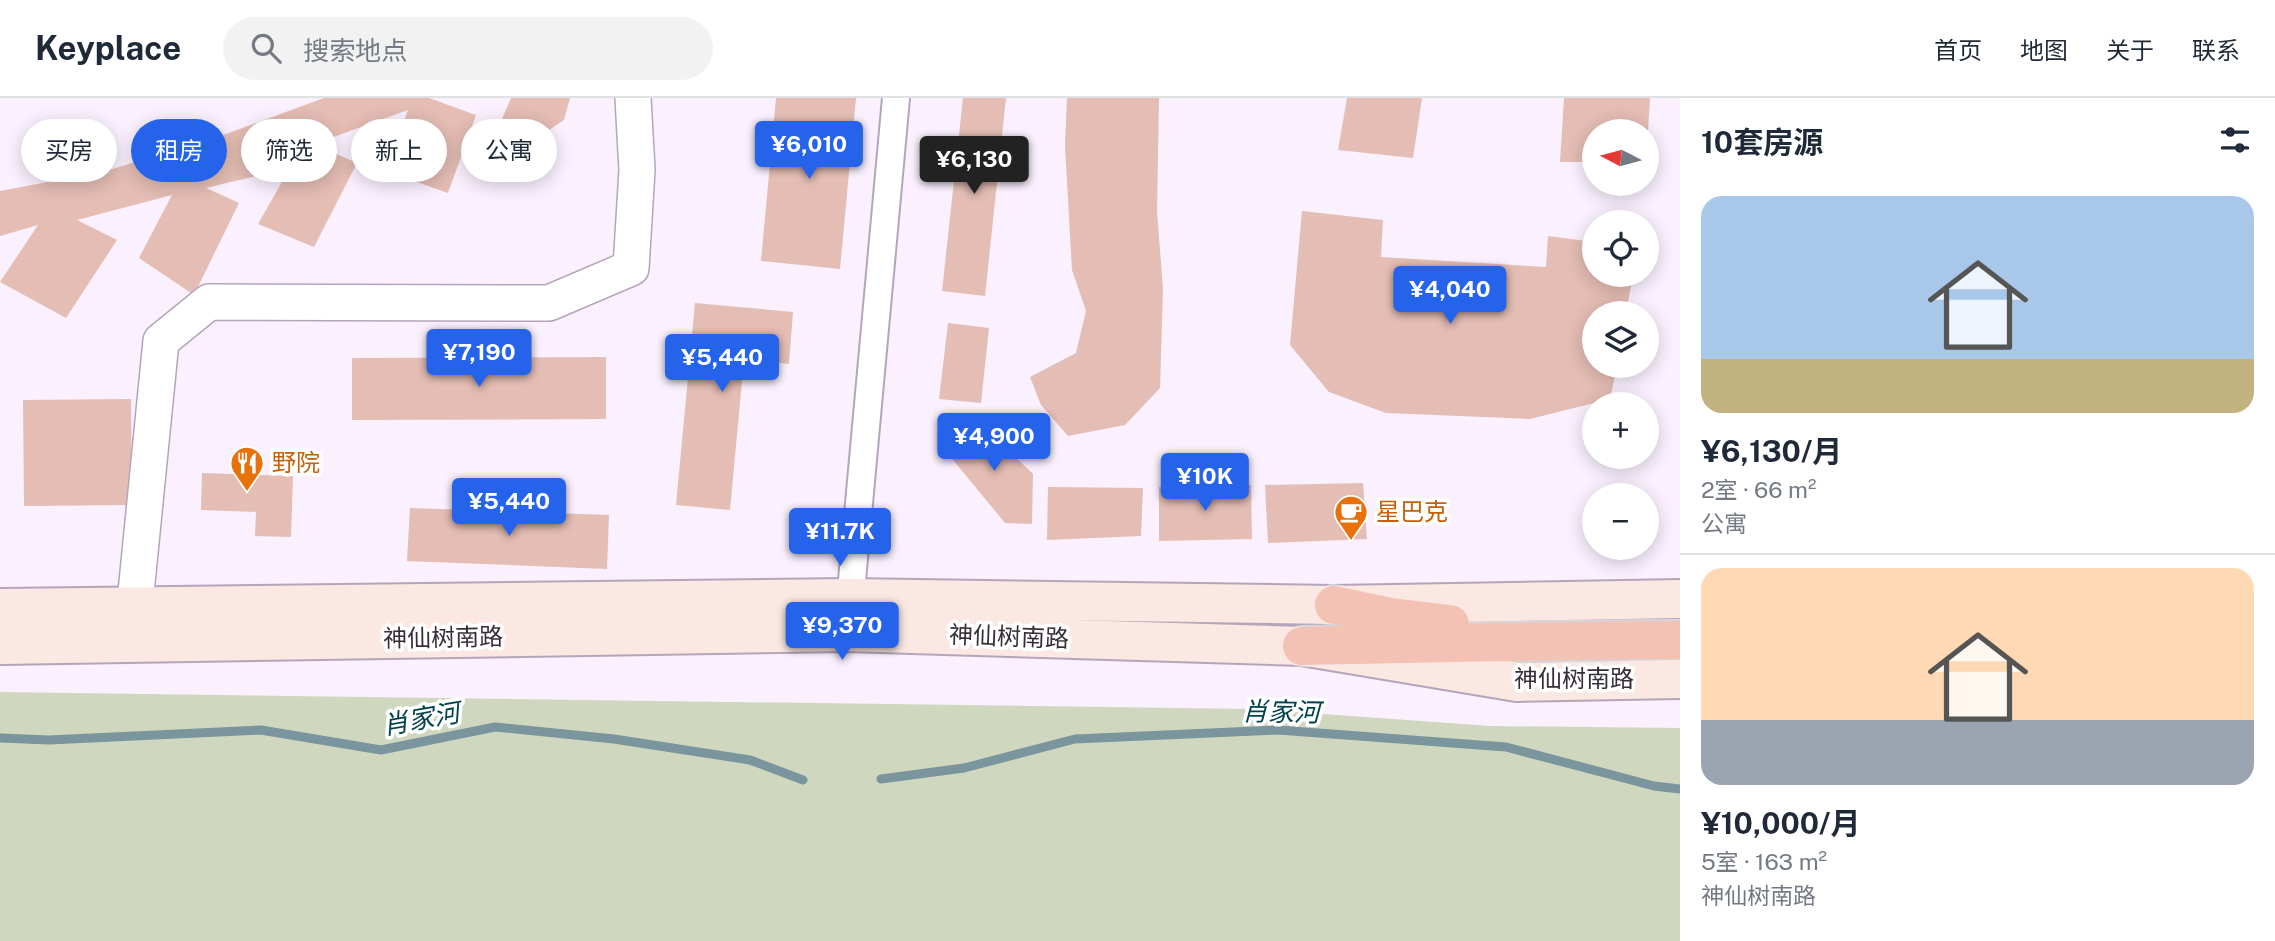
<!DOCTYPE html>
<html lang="zh">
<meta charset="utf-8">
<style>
:root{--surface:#fff;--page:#f2f2f3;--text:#1f2937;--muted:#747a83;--line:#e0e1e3;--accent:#2563eb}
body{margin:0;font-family:"Public Sans","Noto Sans SC",sans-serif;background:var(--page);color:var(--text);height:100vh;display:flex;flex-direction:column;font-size:26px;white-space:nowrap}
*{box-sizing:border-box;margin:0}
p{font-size:23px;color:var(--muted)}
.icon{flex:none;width:38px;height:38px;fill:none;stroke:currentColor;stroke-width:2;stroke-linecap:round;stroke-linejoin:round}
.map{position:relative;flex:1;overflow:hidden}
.panel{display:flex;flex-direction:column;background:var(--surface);width:595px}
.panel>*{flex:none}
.hud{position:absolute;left:21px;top:21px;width:665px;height:63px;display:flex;gap:14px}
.needle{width:46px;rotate:276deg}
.fabs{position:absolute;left:1582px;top:21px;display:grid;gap:14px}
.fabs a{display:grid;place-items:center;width:77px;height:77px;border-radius:50%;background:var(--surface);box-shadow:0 4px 18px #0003;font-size:35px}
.price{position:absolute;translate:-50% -60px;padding:0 16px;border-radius:7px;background:var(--accent);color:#fff;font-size:23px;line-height:46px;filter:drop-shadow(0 2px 4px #0008)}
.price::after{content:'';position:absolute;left:50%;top:42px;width:21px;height:16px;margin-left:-10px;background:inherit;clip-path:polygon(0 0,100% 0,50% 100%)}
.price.on{background:#222;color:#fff}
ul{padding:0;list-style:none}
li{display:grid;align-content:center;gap:14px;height:371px;padding:0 21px}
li+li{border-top:2px solid var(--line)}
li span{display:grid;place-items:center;height:217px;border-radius:21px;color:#555}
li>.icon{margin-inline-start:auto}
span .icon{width:126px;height:126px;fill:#fffc;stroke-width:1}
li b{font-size:30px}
h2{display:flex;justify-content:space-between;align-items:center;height:84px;padding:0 21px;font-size:30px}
.pill{padding:0 24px;border-radius:32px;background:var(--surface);box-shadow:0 4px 18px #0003;font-size:24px;line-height:63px}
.pill.on{background:var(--accent);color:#fff}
header{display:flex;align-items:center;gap:42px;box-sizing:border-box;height:98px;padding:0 35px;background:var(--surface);border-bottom:2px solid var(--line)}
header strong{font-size:33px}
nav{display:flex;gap:38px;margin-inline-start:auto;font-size:24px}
.search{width:490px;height:63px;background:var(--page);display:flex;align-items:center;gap:18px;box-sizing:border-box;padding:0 24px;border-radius:38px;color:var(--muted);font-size:26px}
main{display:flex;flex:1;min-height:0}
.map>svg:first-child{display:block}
</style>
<header>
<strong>Keyplace</strong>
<div class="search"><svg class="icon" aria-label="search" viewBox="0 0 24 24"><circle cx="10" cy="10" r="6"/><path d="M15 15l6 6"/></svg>搜索地点</div>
<nav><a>首页</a><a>地图</a><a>关于</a><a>联系</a></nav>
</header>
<main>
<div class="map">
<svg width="1680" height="843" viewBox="0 0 1680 843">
<rect width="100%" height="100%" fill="#faf0fe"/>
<path fill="#cfd7be" d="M0,594L1251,611L1490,628L1680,630V843H0Z"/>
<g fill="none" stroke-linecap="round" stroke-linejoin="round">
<g stroke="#7a959d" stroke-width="9">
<path d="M0,640L49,642L261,632L381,652L495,629L614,641L750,662L803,682"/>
<path d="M881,681L964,670L1075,641L1278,632L1506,649L1654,688L1680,691"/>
</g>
</g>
<g fill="#e4bdb4">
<path d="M324,0H429L476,17L448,95L385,73L408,12L314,46L357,65L314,149L258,126L290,70L206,90L239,105L194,197L139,160L172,97L77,122L117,142L66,220L0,184L38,127L0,138V93L106,73L226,36Z"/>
<path d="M511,0H570L564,22L531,44L496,35Z"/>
<path d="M776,0H856L840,171L761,163Z"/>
<path d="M963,0H1006L985,198L942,193Z"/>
<path d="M1067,0H1159L1157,113L1163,191L1160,290L1125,327L1068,338L1041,307L1030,279L1076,255L1086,213L1072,172L1065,48Z"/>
<path d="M1347,0H1422L1413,60L1338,52Z"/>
<path d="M1564,0H1650L1648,33H1594V64H1560Z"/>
<path d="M1302,113L1383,122L1381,159L1546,169L1548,138L1594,144V177H1633L1626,215H1594V268H1617L1610,301L1530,321L1386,315L1329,294L1290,247Z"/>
<path d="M695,205L793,214L789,266L744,261L730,412L676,407Z"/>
<path d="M948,225L989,230L981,305L939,301Z"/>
<path d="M606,259V321L352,322V260Z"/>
<path d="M131,301L132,407L24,408L23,302Z"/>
<path d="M941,332L989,333L1033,376L1032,426L1005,425L949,357Z"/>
<path d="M202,375L293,378L291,439L255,438L256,414L201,412Z"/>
<path d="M1363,385L1367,441L1268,445L1265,387Z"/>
<path d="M1251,387L1252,441L1159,443V389Z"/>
<path d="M1048,389L1143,390L1141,438L1047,442Z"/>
<path d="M410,410L609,417L607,471L407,463Z"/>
</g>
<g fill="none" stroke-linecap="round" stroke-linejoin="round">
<defs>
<path id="pedestrian" d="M849,515L896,0"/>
<path id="minor" d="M132,535L161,243L209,204L549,205L631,170L637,72L633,0"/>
<g id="secondary">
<path d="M0,510L850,500L1334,507L1680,501"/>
<path d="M0,547L847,534L1302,548L1517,584L1680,581"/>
</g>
<g id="trunk">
<path d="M1334,507L1391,519L1450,526"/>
<path d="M1302,548C1428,546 1554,542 1680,542"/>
</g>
</defs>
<use href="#pedestrian" stroke="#b5a5bb" stroke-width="30"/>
<use href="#minor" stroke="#b5a5bb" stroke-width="38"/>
<use href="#secondary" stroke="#b5a5bb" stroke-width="42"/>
<use href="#trunk" stroke="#d7d5d7" stroke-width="42"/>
<use href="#pedestrian" stroke="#fff" stroke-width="26"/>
<use href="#minor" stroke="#fff" stroke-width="35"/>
<use href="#secondary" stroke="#fbe8e3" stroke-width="38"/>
<use href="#trunk" stroke="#f4c2b4" stroke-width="38"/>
</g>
<defs>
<symbol id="restaurant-pin" viewBox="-11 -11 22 30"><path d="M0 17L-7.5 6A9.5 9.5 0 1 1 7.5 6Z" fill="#e8710a" stroke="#fff"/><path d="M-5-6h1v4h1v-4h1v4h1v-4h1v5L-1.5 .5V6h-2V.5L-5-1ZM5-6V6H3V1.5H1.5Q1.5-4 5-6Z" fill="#fff"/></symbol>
<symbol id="cafe-pin" viewBox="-11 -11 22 30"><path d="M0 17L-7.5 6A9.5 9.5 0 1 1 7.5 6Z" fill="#e8710a" stroke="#fff"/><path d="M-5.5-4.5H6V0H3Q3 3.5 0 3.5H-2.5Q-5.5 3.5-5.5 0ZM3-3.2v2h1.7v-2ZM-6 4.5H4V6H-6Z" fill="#fff"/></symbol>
</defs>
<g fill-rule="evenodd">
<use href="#restaurant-pin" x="228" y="346" width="38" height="52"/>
<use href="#cafe-pin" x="1332" y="395" width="38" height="52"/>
</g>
<g text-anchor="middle" stroke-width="7" stroke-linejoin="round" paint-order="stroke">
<g font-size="24" fill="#c56008" stroke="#fff" text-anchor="start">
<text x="272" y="373">野院</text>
<text x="1376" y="422">星巴克</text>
</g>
<g font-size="24" fill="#362f38" stroke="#fff">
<text transform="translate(1009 539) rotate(2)" y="8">神仙树南路</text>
<text transform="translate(443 540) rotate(-1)" y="8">神仙树南路</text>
<text x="1574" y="589">神仙树南路</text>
</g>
<g font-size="26" font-style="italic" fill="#00434b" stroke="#fff">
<text transform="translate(1281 614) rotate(1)" y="9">肖家河</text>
<text transform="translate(421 621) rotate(-10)" y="9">肖家河</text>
</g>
</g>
</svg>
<div class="fabs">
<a><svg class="needle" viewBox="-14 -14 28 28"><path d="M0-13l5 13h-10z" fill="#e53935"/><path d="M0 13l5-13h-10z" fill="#747a83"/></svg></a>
<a><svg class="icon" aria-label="locate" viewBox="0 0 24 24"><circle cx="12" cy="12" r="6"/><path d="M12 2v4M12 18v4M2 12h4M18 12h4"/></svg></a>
<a><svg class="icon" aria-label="layers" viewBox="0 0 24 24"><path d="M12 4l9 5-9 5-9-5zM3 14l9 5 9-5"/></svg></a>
<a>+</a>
<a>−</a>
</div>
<b class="price" style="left:809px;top:83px">¥6,010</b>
<b class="price on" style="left:974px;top:98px">¥6,130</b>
<b class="price" style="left:1450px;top:228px">¥4,040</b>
<b class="price" style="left:479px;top:291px">¥7,190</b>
<b class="price" style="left:722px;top:296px">¥5,440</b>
<b class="price" style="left:994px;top:375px">¥4,900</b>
<b class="price" style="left:1205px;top:415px">¥10K</b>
<b class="price" style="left:509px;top:440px">¥5,440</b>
<b class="price" style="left:840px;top:470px">¥11.7K</b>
<b class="price" style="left:842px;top:564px">¥9,370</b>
<div class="hud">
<a class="pill">买房</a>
<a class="pill on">租房</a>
<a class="pill">筛选</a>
<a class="pill">新上</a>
<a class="pill">公寓</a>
</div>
</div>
<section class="panel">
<h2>10套房源<svg class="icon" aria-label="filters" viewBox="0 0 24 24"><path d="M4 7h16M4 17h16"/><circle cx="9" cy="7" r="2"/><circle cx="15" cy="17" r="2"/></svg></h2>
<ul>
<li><span style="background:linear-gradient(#a9c7e8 75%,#c2b280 0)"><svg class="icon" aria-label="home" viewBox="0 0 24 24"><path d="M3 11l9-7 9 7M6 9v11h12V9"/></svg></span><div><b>¥6,130/月</b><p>2室 · 66 m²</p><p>公寓</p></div></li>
<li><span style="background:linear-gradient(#ffd9b3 70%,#9aa5b1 0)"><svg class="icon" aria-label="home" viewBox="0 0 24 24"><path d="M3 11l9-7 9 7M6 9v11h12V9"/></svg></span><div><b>¥10,000/月</b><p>5室 · 163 m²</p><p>神仙树南路</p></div></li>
</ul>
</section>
</main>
